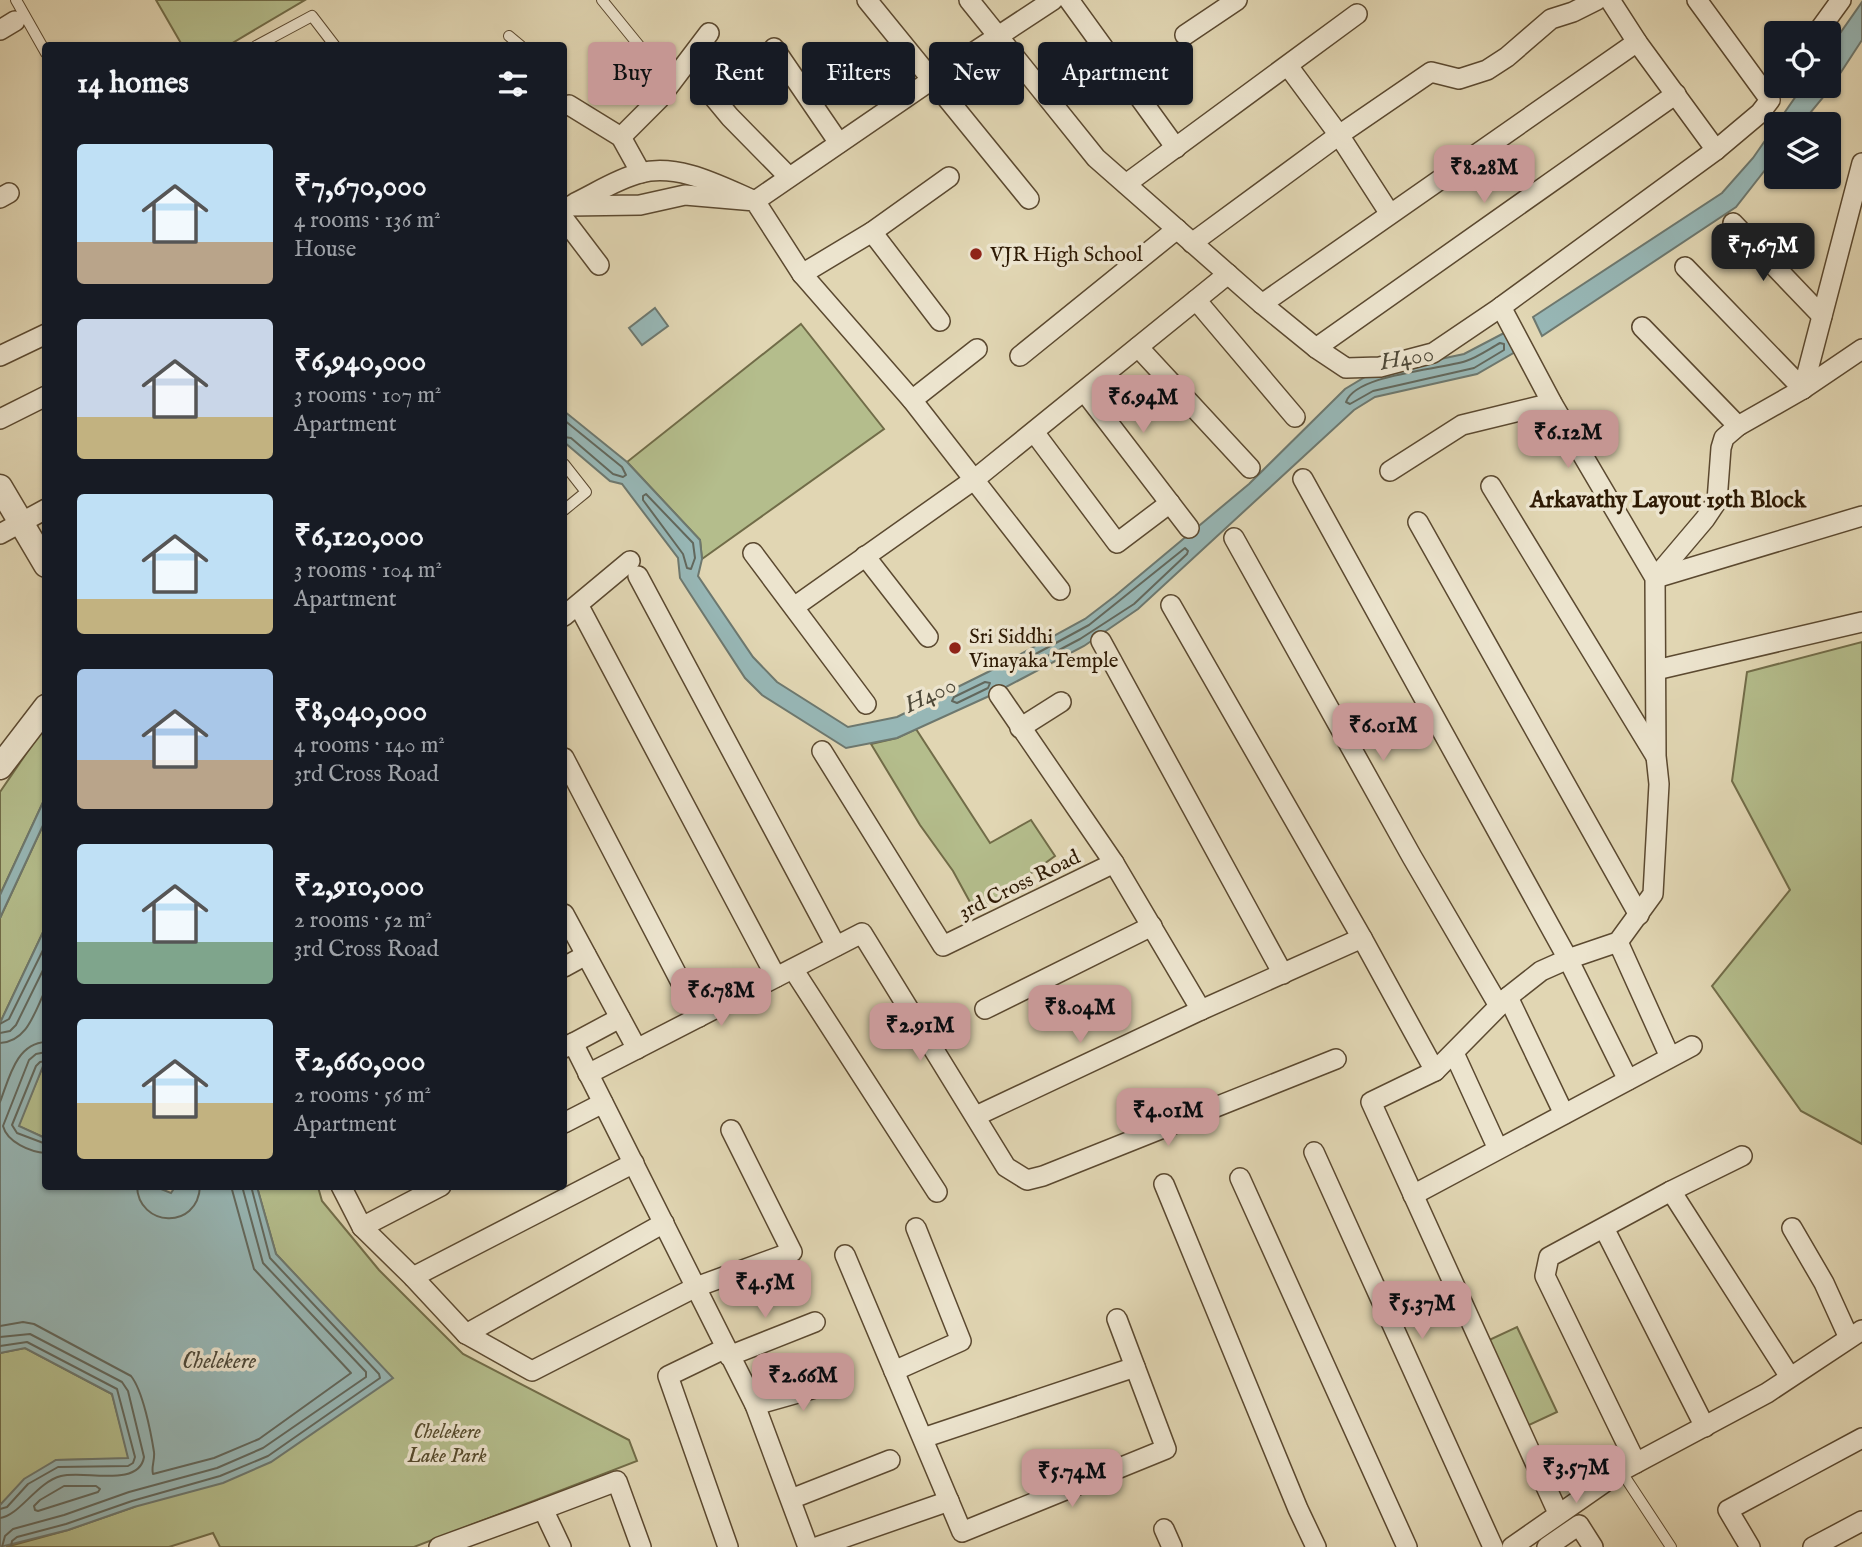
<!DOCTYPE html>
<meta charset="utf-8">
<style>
:root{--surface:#171b24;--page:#20242c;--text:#f1f3f6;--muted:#9ea1a6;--accent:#c59692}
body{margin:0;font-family:"IM FELL English",serif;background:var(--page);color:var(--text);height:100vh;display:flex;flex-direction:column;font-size:26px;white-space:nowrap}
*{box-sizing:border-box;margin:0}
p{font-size:23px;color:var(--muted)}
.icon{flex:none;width:38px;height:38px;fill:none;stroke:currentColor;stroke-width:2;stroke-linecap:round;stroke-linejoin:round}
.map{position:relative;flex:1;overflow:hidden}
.panel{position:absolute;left:42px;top:42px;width:525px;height:1148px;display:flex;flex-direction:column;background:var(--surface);border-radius:7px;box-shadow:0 2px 5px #0004}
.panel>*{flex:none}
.top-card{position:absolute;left:588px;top:42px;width:665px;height:63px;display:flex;gap:14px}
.fabs{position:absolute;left:1764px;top:21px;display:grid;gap:14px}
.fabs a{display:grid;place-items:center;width:77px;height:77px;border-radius:7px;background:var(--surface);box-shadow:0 2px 5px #0004;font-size:35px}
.price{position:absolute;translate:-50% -60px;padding:0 16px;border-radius:14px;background:var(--accent);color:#111;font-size:23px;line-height:46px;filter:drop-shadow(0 2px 4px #0008)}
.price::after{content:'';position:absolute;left:50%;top:42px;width:21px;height:16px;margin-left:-10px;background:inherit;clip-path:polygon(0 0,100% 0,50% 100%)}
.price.active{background:#222;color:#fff}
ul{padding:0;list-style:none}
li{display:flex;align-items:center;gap:21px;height:175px;padding:0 35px}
li span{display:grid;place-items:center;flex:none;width:196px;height:140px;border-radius:7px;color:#555}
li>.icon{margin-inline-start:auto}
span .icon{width:84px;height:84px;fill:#fffc;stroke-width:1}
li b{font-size:30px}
h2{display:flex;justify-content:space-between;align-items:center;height:84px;padding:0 35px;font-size:30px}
.pill{padding:0 24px;border-radius:7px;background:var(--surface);box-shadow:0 2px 5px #0004;font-size:24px;line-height:63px}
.pill.active{background:var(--accent);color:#111}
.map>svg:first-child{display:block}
</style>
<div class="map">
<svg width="1862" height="1547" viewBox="0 0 1862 1547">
<rect width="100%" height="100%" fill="#e1d6b3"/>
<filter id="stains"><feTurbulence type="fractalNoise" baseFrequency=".00286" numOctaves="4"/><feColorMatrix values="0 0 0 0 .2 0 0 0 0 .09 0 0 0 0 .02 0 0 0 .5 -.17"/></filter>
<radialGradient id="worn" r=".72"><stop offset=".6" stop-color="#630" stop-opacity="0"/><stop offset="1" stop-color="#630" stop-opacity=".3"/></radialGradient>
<g fill="#b4bd8c" stroke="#716c48" stroke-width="2">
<path d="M156,0H305L229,45H182Z"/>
<path d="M801,324L884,429L702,559L700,540L627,462Z"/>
<path d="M1862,642V1144L1801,1111L1712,986L1790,890L1732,781L1747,672Z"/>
<path d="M45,726V798L0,895V792Z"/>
<path d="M916,729L990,843L1031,820L1055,856L976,913L953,871L920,825L871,744L897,738Z"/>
<path d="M45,821V928L0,1023V918Z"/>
<path d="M45,1061V1138L18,1126Z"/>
<path d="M257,1187H318L322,1201L379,1270L463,1354L629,1440L637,1461L414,1547H220L213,1533L169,1547H6L68,1530L134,1507L392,1378L276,1254Z"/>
<path d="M1517,1327L1557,1412L1527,1426L1487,1341Z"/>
<path d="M25,1348L112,1394L129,1459L56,1460L0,1505V1353Z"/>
</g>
<g fill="#97b7b6" stroke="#6d786f" stroke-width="2">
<path d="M1862,2V40L1830,89L1801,124H1776V156L1736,207L1542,336L1533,317L1722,193L1753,158L1803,86H1829V49Z"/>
<path d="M655,308L668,326L642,345L629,328Z"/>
<path d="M1506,332L1515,352L1477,374L1375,397L1354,410L1138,609L1084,646L987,697L897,738L846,748L762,695L745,678L689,592L680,578L678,558L622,484L610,481L564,442V411L627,462L700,540L702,559L698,576L753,657L777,682L848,727L897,717L988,672L1085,619L1115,596L1249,484L1345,389L1370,374L1464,354Z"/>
<path d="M45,798V821L0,918V895Z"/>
<path d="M45,928V1061L19,1126L45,1138L46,1186L156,1187L171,1193L175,1187H257L276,1254L393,1378L271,1462L223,1483L134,1507L68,1530L0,1547V1505L24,1479L56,1460L128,1458L112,1394L25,1348L0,1353V1023Z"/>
</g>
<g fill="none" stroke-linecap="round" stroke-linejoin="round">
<g stroke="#62685d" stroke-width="2">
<path d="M1500,343L1504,344V350L1474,368L1373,391L1350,404L1346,402C1356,374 1439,370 1466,361C1478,357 1489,349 1500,343Z"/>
<path d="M564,420L622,467L626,475L623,477L613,474L571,438L564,437"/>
<path d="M646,494L693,543L695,558L691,569L687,568L683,554L643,500V496Z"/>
<path d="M1185,548L1188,551L1187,554L1134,604L1080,639L1023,669L1018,668L1019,663L1089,625Z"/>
<path d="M985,682L990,683L988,688L957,703L952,701L954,697Z"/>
<path d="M0,1024L9,1019L46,944"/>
<path d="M0,1033L10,1031L16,1025L46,964"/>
<path d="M0,1043C28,1042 35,1010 46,989"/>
<path d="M46,1052L36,1054L29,1060L3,1126C7,1142 30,1152 46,1153"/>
<path d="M46,1061L40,1062L36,1066L12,1125L17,1133L46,1144"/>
<path d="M0,1102C9,1079 16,1043 46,1042"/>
<path d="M137,1186C138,1227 198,1231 200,1186"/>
<path d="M0,1326L23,1322L34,1324L131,1376C143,1391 151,1433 154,1452C155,1460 151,1467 153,1474L214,1458L259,1439L351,1373L254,1269L231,1186"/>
<path d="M0,1337L30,1334L122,1382L128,1391L144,1457C139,1488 84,1470 61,1476C37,1482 19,1516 0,1518"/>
<path d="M0,1346L27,1342L117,1389L135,1457L133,1463L128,1466L58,1467L28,1484L7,1507L0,1509"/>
<path d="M64,1486H96L100,1489L98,1492L38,1511L35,1510L34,1506L40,1500Z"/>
<path d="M2,1547L5,1536L13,1529L64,1515L129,1492L217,1468L263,1448L366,1377V1372L263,1263L242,1186"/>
<path d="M11,1547L12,1541L17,1537L66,1524L132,1501L220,1476L268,1456L380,1378L379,1374L270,1258L251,1186"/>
</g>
<defs>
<g id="service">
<path d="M16,0L46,53"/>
<path d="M602,0L641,48L647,72L666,91"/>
<path d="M509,36L521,46"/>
<path d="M256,46L312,16L335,46"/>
<path d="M564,464L586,492L564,510"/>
<path d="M1621,1471L1671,1547"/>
</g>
<g id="minor">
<path d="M867,0L1029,199"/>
<path d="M969,0L1096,158L1262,304L1316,348L1346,368L1380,367L1433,353L1501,307L1716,150L1760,113L1770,100L1697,0"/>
<path d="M1069,0L1176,148"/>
<path d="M1610,0L1637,42L1716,150"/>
<path d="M0,30L15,21"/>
<path d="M1817,33L1841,0"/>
<path d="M1185,35L1237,0"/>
<path d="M774,48L839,143"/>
<path d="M1288,66L1339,135L1390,214"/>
<path d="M701,82L730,117L789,177"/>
<path d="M564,106L569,105L621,137L641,173"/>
<path d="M621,137L659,99L709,33"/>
<path d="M1126,184L1357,14"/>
<path d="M0,198L9,193"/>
<path d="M575,203C596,193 617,179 640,173C679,163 720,186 755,201L933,79L1053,0"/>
<path d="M569,206L640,205L685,195L755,201L802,274L912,400L1060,590"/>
<path d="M564,219L599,265"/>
<path d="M1733,223L1822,316"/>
<path d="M872,232L940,321"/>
<path d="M1192,243L1339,135L1431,72L1459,79L1487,70L1507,57L1551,19L1573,12L1597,0"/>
<path d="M1685,267L1803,389"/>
<path d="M802,274L872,232L949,177"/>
<path d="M1196,300L1295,417"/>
<path d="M1262,304L1637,42"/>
<path d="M1501,307L1552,403L1655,578L1656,756L1659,784L1653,894L1618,942L1568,959L1541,971L1508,997L1435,1071L1371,1102L1558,1513"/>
<path d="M1642,327L1738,426"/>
<path d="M1138,347L1250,468"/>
<path d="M1316,348L1676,94"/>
<path d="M0,356L46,334"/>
<path d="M1020,356L1177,229"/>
<path d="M1803,389L1862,163"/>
<path d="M1084,391L1189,528"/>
<path d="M912,400L977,349"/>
<path d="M0,419L46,396"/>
<path d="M1034,432L1117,543L1170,503"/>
<path d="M1390,471L1462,425L1552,403"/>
<path d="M1303,479L1568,959L1628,1080"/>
<path d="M1491,486L1655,755"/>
<path d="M1418,522L1639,915"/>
<path d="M0,534L46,509"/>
<path d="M1234,538L1412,857L1499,1006"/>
<path d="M753,553L866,704"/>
<path d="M865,556L928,637"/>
<path d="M638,576L836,946"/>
<path d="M1655,578L1705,519L1717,501L1721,448L1724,438L1738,426L1803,389L1862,349"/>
<path d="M1656,578L1862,516"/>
<path d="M1171,605L1362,938L1435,1071"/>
<path d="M794,607L975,479L1228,274"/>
<path d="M582,612L776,977"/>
<path d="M564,616L630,561"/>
<path d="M1101,641L1283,974"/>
<path d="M1656,670L1862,622"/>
<path d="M999,695L1114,863L1201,1010"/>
<path d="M1020,728L1061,702"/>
<path d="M822,751L943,946L1114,863"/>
<path d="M564,758L699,1017"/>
<path d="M564,914L637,1049"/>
<path d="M1618,942L1670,1057"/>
<path d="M564,967L586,955"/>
<path d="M793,969L937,1192"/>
<path d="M1508,997L1564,1114"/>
<path d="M985,1009L1152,926"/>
<path d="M573,1043L755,1405L808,1547"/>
<path d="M564,1048L620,1018"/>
<path d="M1454,1053L1498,1149"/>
<path d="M588,1074L862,933L1006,1167L1027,1180L1043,1176L1336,1059"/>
<path d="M976,1116L1201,1010L1362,938"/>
<path d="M564,1123L603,1103"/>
<path d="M1314,1152L1493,1547"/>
<path d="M1240,1178L1407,1547"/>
<path d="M1164,1184L1298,1509L1316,1547"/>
<path d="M341,1186L362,1227L413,1277L466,1334L532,1371L696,1287L792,1252L731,1130"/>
<path d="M1671,1191L1790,1377"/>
<path d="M1413,1195L1692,1046"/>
<path d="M362,1227L441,1186"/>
<path d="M1604,1228L1705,1427"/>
<path d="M1792,1228L1824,1283L1849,1338"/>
<path d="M845,1255L962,1532L1166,1449L1117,1319"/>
<path d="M413,1277L634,1163"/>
<path d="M466,1334L664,1223"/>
<path d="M726,1348L668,1376L728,1547"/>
<path d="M729,1356L815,1322"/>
<path d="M894,1371L961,1341L916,1228"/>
<path d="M755,1405L840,1381"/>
<path d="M923,1438L1135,1367"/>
<path d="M1636,1463L1545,1276L1549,1257L1671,1191L1742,1156"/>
<path d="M791,1499L890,1460"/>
<path d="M543,1509L617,1481L641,1547"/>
<path d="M1164,1529L1172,1547"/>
<path d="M439,1547L543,1509L561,1547"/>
<path d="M817,1547L949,1501"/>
<path d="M1512,1547L1621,1471L1767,1393L1862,1330"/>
<path d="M1547,1547L1579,1525L1593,1547"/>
<path d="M1750,1547L1728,1510L1862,1438"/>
<path d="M1813,1547L1862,1521"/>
</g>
<g id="tertiary">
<path d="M0,487L46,565"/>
<path d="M0,767L46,707"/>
</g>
</defs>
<use href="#service" stroke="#5b4930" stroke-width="12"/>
<use href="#minor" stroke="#5b4930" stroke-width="22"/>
<use href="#tertiary" stroke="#5b4930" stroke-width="27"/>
<use href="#service" stroke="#ece4ce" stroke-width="10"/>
<use href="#minor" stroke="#ece4ce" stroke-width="19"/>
<use href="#tertiary" stroke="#ece4ce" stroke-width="24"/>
</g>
<g fill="#8f2418" stroke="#ece4ce" stroke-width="2.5">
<circle cx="976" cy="254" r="7"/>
<circle cx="955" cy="648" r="7"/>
</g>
<g text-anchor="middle" stroke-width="7" stroke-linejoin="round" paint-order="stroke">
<g font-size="21" fill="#2e1a04" stroke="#ece4ce" text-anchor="start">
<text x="990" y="261">VJR High School</text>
<text x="969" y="643">Sri Siddhi<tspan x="969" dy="24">Vinayaka Temple</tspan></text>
</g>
<g font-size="21" fill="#2e1a04" stroke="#ece4ce">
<text transform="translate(1019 884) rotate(-26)" y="7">3rd Cross Road</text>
</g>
<g font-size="21" font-style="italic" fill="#564b2d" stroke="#ece4ce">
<text x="447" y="1438">Chelekere<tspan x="447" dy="24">Lake Park</tspan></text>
</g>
<g font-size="23" font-style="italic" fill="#4e4939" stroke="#ece4ce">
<text transform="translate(1407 357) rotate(-10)" y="8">H400</text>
<text transform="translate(930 694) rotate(-25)" y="8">H400</text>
<text x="219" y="1368">Chelekere</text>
</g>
<g font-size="23" font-weight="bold" fill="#2e1a04" stroke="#ece4ce">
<text x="1668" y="507">Arkavathy Layout 19th Block</text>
</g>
</g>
<rect width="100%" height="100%" filter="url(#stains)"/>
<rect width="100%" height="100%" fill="url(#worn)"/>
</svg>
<div class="fabs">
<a><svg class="icon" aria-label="locate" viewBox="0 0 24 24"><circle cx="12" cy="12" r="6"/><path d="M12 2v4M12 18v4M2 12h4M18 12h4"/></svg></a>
<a><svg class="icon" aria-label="layers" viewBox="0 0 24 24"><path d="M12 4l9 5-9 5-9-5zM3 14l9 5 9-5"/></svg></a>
</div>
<b class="price" style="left:1484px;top:205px">₹8.28M</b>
<b class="price active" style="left:1763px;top:283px">₹7.67M</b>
<b class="price" style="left:1143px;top:435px">₹6.94M</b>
<b class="price" style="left:1568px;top:470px">₹6.12M</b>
<b class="price" style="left:1383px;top:763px">₹6.01M</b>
<b class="price" style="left:721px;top:1028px">₹6.78M</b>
<b class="price" style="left:1080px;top:1045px">₹8.04M</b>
<b class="price" style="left:920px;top:1063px">₹2.91M</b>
<b class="price" style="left:1168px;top:1148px">₹4.01M</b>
<b class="price" style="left:765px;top:1320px">₹4.5M</b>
<b class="price" style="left:1422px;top:1341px">₹5.37M</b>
<b class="price" style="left:803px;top:1413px">₹2.66M</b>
<b class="price" style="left:1576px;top:1505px">₹3.57M</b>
<b class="price" style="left:1072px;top:1509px">₹5.74M</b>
<div class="top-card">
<a class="pill active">Buy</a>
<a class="pill">Rent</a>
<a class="pill">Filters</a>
<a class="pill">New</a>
<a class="pill">Apartment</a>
</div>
<section class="panel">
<h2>14 homes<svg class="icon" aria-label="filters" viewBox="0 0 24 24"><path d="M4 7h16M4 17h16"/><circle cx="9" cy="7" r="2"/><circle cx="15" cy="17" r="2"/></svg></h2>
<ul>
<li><span style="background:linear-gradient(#bfe0f5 70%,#b9a48a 0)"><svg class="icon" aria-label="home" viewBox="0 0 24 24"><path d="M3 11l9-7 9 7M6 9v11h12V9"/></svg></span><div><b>₹7,670,000</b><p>4 rooms · 136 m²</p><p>House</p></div></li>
<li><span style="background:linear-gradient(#c9d6e8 70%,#c2b280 0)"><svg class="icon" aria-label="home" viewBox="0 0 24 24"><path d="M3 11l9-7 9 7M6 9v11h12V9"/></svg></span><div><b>₹6,940,000</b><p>3 rooms · 107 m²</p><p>Apartment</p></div></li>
<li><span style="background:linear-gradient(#bfe0f5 75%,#c2b280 0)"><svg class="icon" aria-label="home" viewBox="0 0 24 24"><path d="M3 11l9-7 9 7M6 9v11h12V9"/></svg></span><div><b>₹6,120,000</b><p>3 rooms · 104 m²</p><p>Apartment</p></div></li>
<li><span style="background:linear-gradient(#a9c7e8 65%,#b9a48a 0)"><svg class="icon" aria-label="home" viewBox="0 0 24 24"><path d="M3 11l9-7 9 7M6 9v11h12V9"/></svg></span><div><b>₹8,040,000</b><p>4 rooms · 140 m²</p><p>3rd Cross Road</p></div></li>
<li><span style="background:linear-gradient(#bfe0f5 70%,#7fa58c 0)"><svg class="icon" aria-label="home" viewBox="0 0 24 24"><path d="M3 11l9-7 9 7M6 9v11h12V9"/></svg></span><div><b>₹2,910,000</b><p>2 rooms · 52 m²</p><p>3rd Cross Road</p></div></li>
<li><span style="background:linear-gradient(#bfe0f5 60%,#c2b280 0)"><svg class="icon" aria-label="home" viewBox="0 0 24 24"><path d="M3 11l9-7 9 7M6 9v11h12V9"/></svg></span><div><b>₹2,660,000</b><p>2 rooms · 56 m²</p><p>Apartment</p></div></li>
</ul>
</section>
</div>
